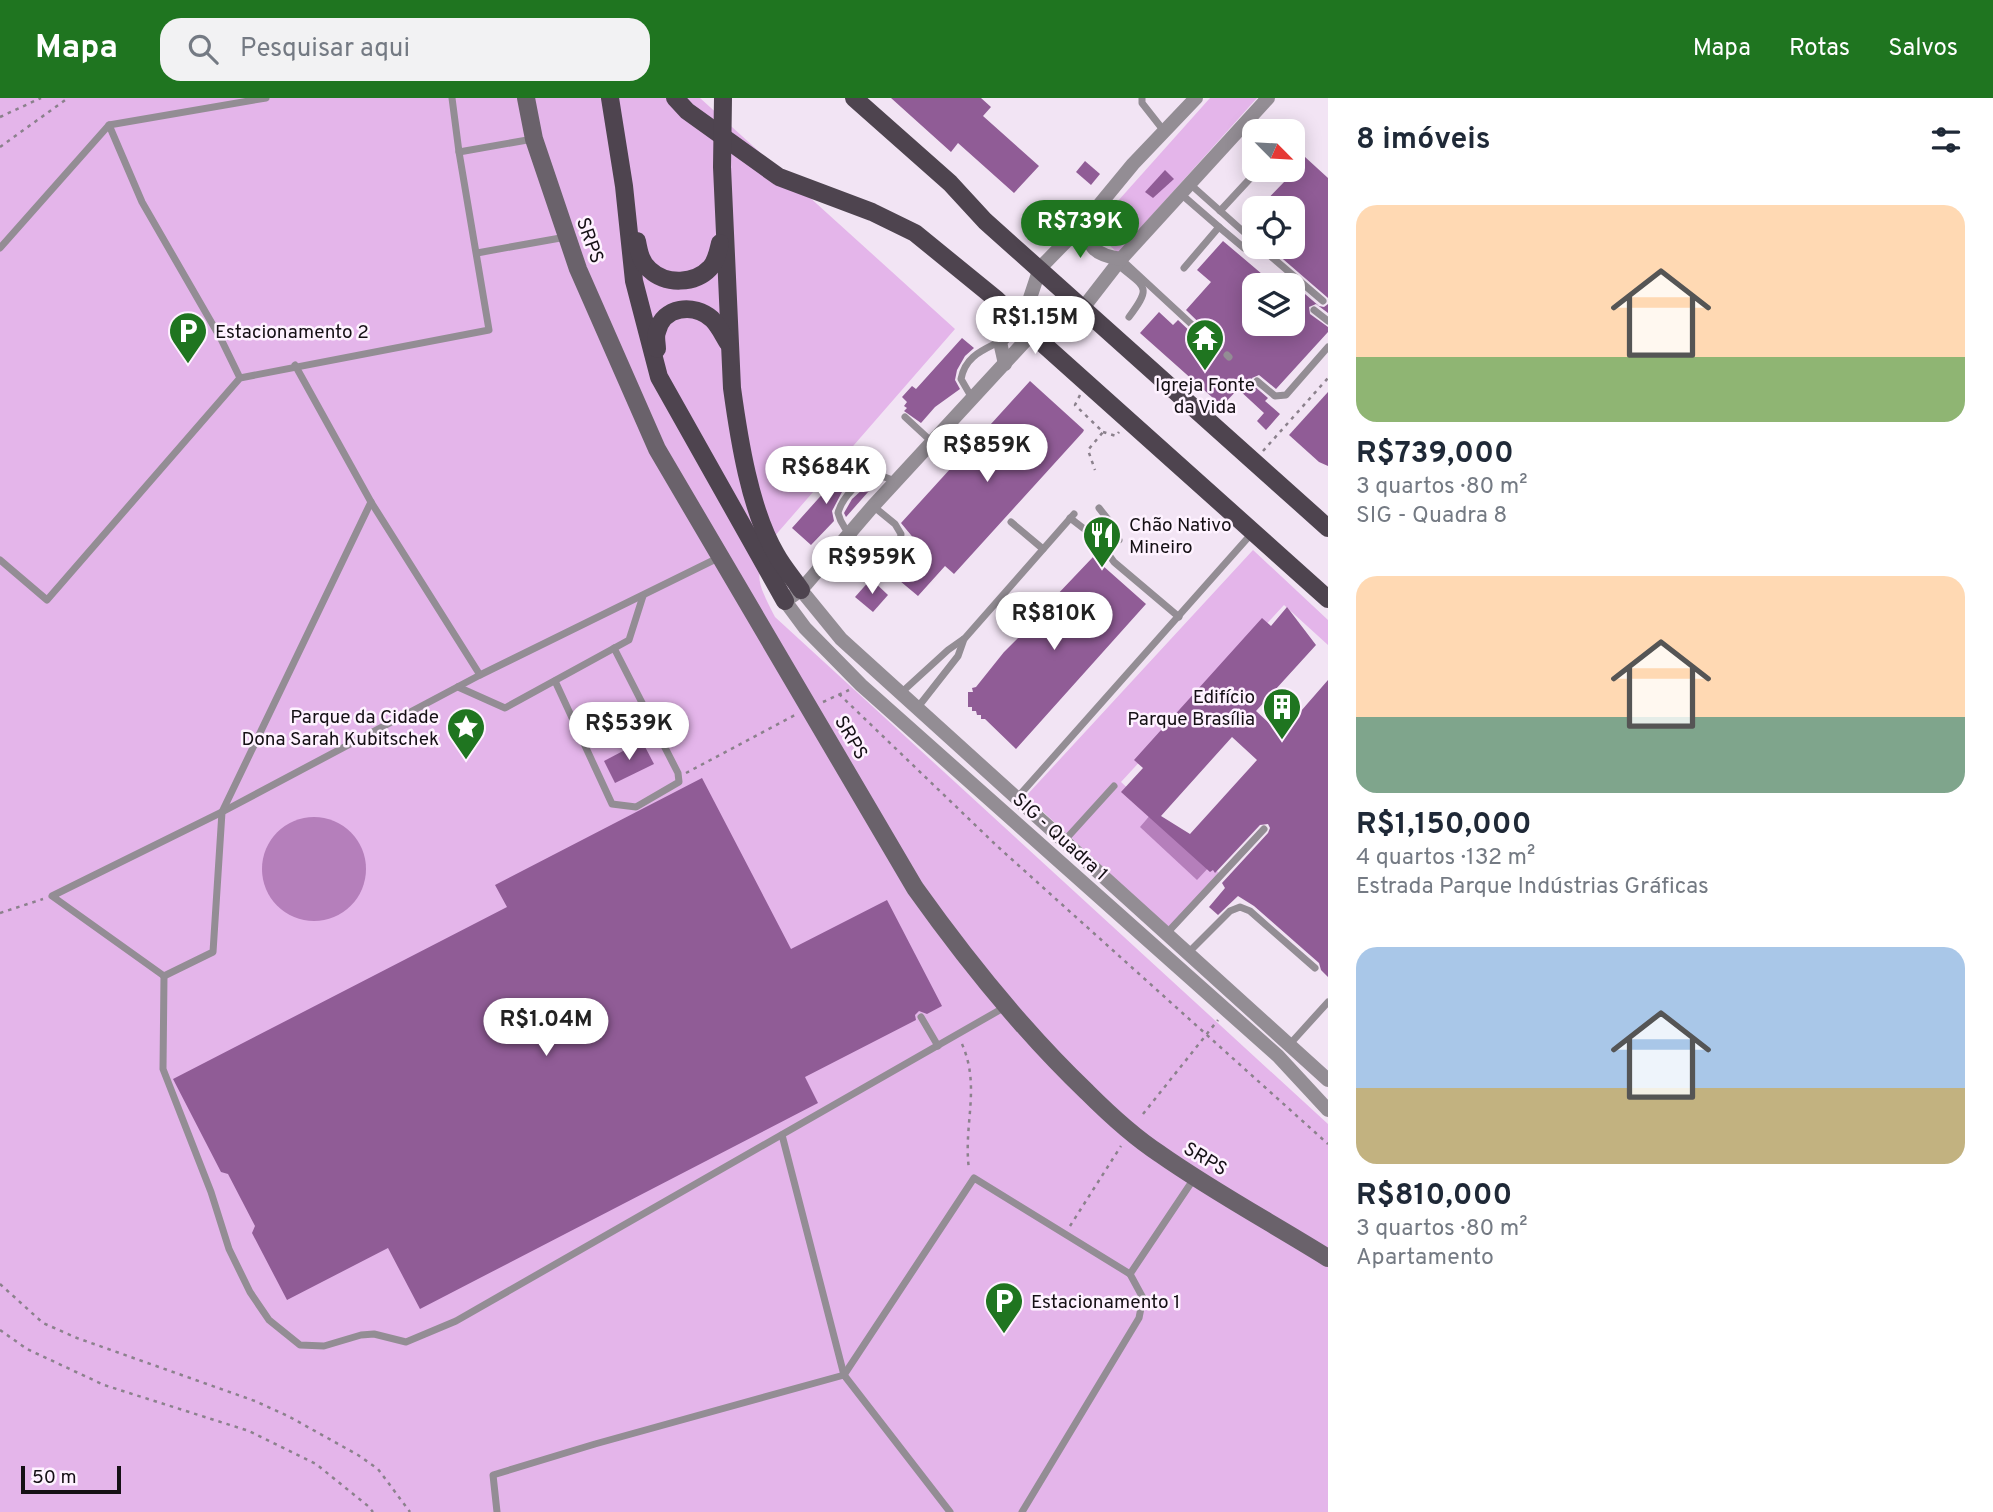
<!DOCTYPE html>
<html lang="pt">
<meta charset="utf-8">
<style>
:root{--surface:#fff;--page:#f2f2f3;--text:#1f2937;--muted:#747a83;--accent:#1f7520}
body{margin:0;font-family:Overpass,sans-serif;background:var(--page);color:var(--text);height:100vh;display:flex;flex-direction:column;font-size:26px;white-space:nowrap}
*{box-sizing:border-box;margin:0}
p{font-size:23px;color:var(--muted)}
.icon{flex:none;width:38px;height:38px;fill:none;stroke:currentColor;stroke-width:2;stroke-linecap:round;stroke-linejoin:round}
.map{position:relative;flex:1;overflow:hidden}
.details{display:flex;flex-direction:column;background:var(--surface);width:665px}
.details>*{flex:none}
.needle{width:46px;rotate:114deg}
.tools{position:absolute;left:1242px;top:21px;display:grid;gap:14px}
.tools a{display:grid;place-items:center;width:63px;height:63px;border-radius:14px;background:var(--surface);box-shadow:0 4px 18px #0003;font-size:35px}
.scale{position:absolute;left:21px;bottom:18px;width:100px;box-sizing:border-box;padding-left:7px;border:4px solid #151015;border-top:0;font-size:19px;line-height:24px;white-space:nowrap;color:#151015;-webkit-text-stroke:5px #fef2ff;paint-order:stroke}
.price{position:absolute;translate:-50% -60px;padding:0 16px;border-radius:24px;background:#fff;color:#222;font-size:23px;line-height:46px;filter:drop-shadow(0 2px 4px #0008)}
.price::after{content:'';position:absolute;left:50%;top:42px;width:21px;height:16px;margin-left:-10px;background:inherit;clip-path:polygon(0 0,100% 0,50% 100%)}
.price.active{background:var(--accent);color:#fff}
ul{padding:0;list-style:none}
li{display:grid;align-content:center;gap:14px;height:371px;padding:0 28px}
li span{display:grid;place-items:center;height:217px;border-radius:21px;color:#555}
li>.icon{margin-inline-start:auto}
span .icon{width:126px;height:126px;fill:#fffc;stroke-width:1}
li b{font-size:30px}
h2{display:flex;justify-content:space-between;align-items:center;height:84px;padding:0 28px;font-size:30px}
header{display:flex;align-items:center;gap:42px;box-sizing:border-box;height:98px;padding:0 35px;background:var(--accent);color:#fff}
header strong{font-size:33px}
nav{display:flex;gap:38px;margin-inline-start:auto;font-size:24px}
.search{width:490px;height:63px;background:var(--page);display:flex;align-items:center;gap:18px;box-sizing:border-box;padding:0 24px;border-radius:21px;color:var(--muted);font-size:26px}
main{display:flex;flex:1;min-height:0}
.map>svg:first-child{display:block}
</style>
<header>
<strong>Mapa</strong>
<div class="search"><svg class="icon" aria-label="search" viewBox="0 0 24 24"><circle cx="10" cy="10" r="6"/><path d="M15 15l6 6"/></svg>Pesquisar aqui</div>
<nav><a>Mapa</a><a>Rotas</a><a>Salvos</a></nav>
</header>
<main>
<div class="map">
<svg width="1328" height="1414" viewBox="0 0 1328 1414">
<rect width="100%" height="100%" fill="#f2e4f4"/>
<g fill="#e4b5ea">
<path d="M0,0H700L955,231L773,440C753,479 756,481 775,519L1328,1026V1414H0Z"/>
<path d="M1210,0H1257L1118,155L1092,132Z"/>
<path d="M1253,452L1328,522V547L1284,507L1121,684L1219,775L1169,830L1026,698Z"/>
</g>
<g fill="#b57fbb">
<path d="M1152,715L1210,768L1197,782L1140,729Z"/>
<circle cx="314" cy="771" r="52"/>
</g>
<g fill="#905c96" fill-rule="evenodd">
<path d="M891,0H981L991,9L983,18L1039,68L1014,95L958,45L951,54Z"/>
<path d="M1293,48L1328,80V200L1269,149H1293V110H1259L1286,82L1281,72H1293Z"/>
<path d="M1085,63L1100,76L1091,87L1076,74Z"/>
<path d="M1165,72L1174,81L1153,100L1145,94Z"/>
<path d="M1223,143L1275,187H1255V226H1293V187H1276L1284,178L1319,208L1324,209L1328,206V215L1316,206L1309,209L1310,216L1328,229V234L1276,291L1259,277L1252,280L1253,287L1268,300L1265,303L1280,316L1266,332L1257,323L1264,315L1238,291L1222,308L1140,235L1159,214L1173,227L1178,222L1211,253L1216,254L1220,252L1219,244L1186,212L1211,184L1197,172Z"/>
<path d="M962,240L974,250L965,258L957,272L955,282L960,291L935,309L921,325L904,313L907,310L904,308L907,304L902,299L912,288L916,291Z"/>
<path d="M1030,283L1084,332L1083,334L954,476L945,468L918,498L900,483L925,454L901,425Z"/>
<path d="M1328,294V368L1319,364L1289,337Z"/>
<path d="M852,363L864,374L842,394L832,413L834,423L811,447L792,430Z"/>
<path d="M873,382L876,385L846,419L844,415L852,401Z"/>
<path d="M1093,459L1146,506L1016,651L985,621H981V617H977L976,613H972V609H968V594H973L972,590L976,589L1004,554L1022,536L1025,535V531L1035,520Z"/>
<path d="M871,481L888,497L873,514L855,499Z"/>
<path d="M1287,509L1316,547L1256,613L1281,636L1328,582V879L1321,872L1319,865L1254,808L1238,798L1218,817L1209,809L1225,790L1222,785L1268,735L1270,730L1268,726L1260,727L1215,775L1213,772L1210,774L1121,694L1143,670L1134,662L1262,520L1271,528ZM1232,639L1257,662L1190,736L1161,718Z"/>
<path d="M642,643L654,666L615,685L604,663Z"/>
<path d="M702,680L791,851L887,802L942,908L927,916L919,913L915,917L916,922L805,979L818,1005L420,1211L388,1150L287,1202L252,1135L255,1128L228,1076L221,1074L173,981L507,809L495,787Z"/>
</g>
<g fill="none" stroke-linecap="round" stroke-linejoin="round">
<g stroke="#8b818c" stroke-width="2.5" stroke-dasharray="3.5 5" stroke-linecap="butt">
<path d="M0,19L41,0"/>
<path d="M0,49L68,0"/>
<path d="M1080,297L1075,307L1103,334L1088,352L1095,372"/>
<path d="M1103,334L1116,338L1119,334"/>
<path d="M1263,353L1328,280"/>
<path d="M839,596L997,748L1328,1046"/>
<path d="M823,604L849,592"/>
<path d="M686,675L795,617"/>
<path d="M0,815L43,801"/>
<path d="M962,946C981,989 963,1027 969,1071"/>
<path d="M1143,1016L1218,922"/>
<path d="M1070,1128L1121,1048"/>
<path d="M0,1186L43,1225L77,1240L255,1303L288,1318L358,1357L378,1371L410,1414"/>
<path d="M0,1232L27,1251L104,1287L249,1333L316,1366L368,1408L373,1414"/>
</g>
<g stroke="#938d94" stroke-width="7">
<path d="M1142,0V5L1164,33"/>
<path d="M109,27L142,104L221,241L240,280"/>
<path d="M459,54L533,41"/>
<path d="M1190,86L1255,144"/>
<path d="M1181,96L1219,129L1184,170"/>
<path d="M1220,113L1258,72"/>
<path d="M1219,129L1244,150"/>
<path d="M1260,149L1323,203"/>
<path d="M0,150L109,27L266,0"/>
<path d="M477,155L566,139"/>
<path d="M1121,161L1215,248"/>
<path d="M1117,166C1145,190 1153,187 1129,219"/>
<path d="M1314,212L1328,223"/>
<path d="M1227,257L1229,259"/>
<path d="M295,267L371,404L480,577L720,459"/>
<path d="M1257,283L1275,298L1286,297L1328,249"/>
<path d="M972,300L961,281C965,259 981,253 999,244"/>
<path d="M905,319L932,344"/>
<path d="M873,408L895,426L901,436L900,444L889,454C867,456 843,435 838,415C842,399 860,382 874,375L895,383"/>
<path d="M1099,410L1114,429L1119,442"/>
<path d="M1070,420L1109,450V457L1114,464L1179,519"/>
<path d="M1011,424L1043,451"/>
<path d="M0,462L47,502L240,280L489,232L459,54L452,0"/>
<path d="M555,583L612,706L636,709L679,684L678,675L614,550"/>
<path d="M458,589L505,610L629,542L643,498"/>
<path d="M902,594L948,552L965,540L1074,416"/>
<path d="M918,609L958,558L964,541"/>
<path d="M1017,700L1253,434"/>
<path d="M1065,742L1114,688"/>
<path d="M1167,835L1264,731"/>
<path d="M1188,855L1230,813L1240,809L1250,813L1315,870"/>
<path d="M164,878L163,971L211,1094L229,1151L250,1194L269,1222L300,1247L324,1248L361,1237L374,1236L406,1244L456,1223L1005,909"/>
<path d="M164,878L52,798L222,714L480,577"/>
<path d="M164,878L213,854L222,714L371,404"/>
<path d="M921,919L938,948"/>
<path d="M1290,946L1328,904"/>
<path d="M782,1037L844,1277L950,1414"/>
<path d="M1130,1176L1195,1079"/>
<path d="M497,1414L493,1377L595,1346L844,1277L974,1080L1130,1176L1143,1200L1139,1220L1022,1414"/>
</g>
<g stroke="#938d94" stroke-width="14">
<path d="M1268,0L1121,161L1083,210L1039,228L873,408L801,492L785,503L805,530L861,587L1278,958L1328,1012"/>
<path d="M1086,123C1087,150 1095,157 1121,161"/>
<path d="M1005,266L1000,244L1025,215L1040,170L1086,123L1133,66L1196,0"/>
<path d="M801,492L841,541L1328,982"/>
</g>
<path stroke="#6a626b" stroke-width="18" d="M526,0L534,41L578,171L657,351L915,790C967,863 1022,932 1087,994C1109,1016 1134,1039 1160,1056C1214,1094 1272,1125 1328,1160"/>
<g stroke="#4e444f" stroke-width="18">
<path d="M610,0L624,88L634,183L659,279L785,503"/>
<path d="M675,0L687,13L779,79L872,114L915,135L996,201L1032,236L1328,501"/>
<path d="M723,0L722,69L732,290C739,341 750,412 776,456C783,469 793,480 801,492"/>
<path d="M854,0L950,85L985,123L1328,430"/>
<path d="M637,143C639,154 641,165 650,172C666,187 695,186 710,170C716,164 718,154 720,145"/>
<path d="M657,251C657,246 655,239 657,234C663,208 694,205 712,221C719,228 723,237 728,245"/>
</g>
</g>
<defs>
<symbol id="parking-pin" viewBox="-11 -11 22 30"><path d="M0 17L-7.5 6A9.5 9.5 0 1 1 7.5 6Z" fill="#1f7520" stroke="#fef2ff"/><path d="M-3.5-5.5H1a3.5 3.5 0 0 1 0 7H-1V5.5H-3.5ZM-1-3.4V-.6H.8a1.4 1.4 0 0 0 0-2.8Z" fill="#fff"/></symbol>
<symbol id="temple-pin" viewBox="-11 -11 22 30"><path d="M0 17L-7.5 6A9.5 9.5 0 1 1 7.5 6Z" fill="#1f7520" stroke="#fef2ff"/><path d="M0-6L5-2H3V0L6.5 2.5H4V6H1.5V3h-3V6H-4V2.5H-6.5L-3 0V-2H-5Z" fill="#fff"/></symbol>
<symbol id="restaurant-pin" viewBox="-11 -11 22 30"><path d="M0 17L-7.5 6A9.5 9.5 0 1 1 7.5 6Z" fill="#1f7520" stroke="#fef2ff"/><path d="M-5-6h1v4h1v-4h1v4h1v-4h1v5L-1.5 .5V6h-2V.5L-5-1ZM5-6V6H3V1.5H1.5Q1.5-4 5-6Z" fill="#fff"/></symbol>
<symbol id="building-pin" viewBox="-11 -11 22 30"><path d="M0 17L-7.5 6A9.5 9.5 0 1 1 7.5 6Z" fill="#1f7520" stroke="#fef2ff"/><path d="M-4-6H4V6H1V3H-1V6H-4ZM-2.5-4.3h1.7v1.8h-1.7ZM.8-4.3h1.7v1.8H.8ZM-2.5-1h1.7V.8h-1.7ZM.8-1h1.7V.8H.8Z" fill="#fff"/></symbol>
<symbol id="sight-pin" viewBox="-11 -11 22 30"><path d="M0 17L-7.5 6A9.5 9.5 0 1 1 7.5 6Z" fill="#1f7520" stroke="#fef2ff"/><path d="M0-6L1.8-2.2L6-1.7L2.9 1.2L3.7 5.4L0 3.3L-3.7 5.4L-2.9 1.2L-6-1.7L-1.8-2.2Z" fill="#fff"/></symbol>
</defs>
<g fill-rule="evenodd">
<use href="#parking-pin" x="166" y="211" width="44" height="60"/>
<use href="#temple-pin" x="1183" y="218" width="44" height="60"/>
<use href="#restaurant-pin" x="1080" y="415" width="44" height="60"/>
<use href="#building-pin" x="1260" y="587" width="44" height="60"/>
<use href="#sight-pin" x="444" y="607" width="44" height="60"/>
<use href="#parking-pin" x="982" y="1181" width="44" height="60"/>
</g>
<g text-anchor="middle" stroke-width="5" stroke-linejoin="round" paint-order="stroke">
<g font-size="19" fill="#151015" stroke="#fef2ff">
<text transform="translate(591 142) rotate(70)" y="7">SRPS</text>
<text transform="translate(852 639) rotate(60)" y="7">SRPS</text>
<text transform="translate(1061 738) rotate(42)" y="7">SIG - Quadra 1</text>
<text transform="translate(1206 1060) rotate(31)" y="7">SRPS</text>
</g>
<g font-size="19" fill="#151015" stroke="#fef2ff" text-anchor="start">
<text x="215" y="240">Estacionamento 2</text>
<text x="1205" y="293" text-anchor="middle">Igreja Fonte<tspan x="1205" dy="22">da Vida</tspan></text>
<text x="1129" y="433">Chão Nativo<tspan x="1129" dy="22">Mineiro</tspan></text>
<text x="1255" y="605" text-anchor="end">Edifício<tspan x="1255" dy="22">Parque Brasília</tspan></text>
<text x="439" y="625" text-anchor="end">Parque da Cidade<tspan x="439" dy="22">Dona Sarah Kubitschek</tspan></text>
<text x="1031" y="1210">Estacionamento 1</text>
</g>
</g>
</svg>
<div class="tools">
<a><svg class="needle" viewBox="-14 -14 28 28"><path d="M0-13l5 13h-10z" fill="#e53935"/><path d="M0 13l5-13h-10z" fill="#747a83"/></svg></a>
<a><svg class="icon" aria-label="locate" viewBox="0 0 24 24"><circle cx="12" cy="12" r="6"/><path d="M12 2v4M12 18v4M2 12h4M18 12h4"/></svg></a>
<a><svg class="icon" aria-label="layers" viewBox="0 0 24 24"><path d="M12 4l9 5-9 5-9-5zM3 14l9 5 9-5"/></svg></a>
</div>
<div class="scale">50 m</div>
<b class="price active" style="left:1080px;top:162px">R$739K</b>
<b class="price" style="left:1035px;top:258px">R$1.15M</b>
<b class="price" style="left:987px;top:386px">R$859K</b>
<b class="price" style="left:826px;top:408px">R$684K</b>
<b class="price" style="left:872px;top:498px">R$959K</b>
<b class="price" style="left:1054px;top:554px">R$810K</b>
<b class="price" style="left:629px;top:664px">R$539K</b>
<b class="price" style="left:546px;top:960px">R$1.04M</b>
</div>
<section class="details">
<h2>8 imóveis<svg class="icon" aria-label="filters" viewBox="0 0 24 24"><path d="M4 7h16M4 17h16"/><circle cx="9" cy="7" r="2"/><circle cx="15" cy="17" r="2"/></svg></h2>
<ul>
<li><span style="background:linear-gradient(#ffd9b3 70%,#8fb573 0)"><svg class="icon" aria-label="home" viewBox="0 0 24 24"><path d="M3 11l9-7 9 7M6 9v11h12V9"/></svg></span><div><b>R$739,000</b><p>3 quartos · 80 m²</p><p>SIG - Quadra 8</p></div></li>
<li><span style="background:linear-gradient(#ffd9b3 65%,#7fa58c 0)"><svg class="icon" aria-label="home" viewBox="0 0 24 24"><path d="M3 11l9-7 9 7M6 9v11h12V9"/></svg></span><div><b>R$1,150,000</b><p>4 quartos · 132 m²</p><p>Estrada Parque Indústrias Gráficas</p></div></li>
<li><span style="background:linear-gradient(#a9c7e8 65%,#c2b280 0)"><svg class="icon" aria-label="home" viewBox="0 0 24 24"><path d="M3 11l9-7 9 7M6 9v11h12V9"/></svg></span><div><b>R$810,000</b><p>3 quartos · 80 m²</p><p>Apartamento</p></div></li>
</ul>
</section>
</main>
